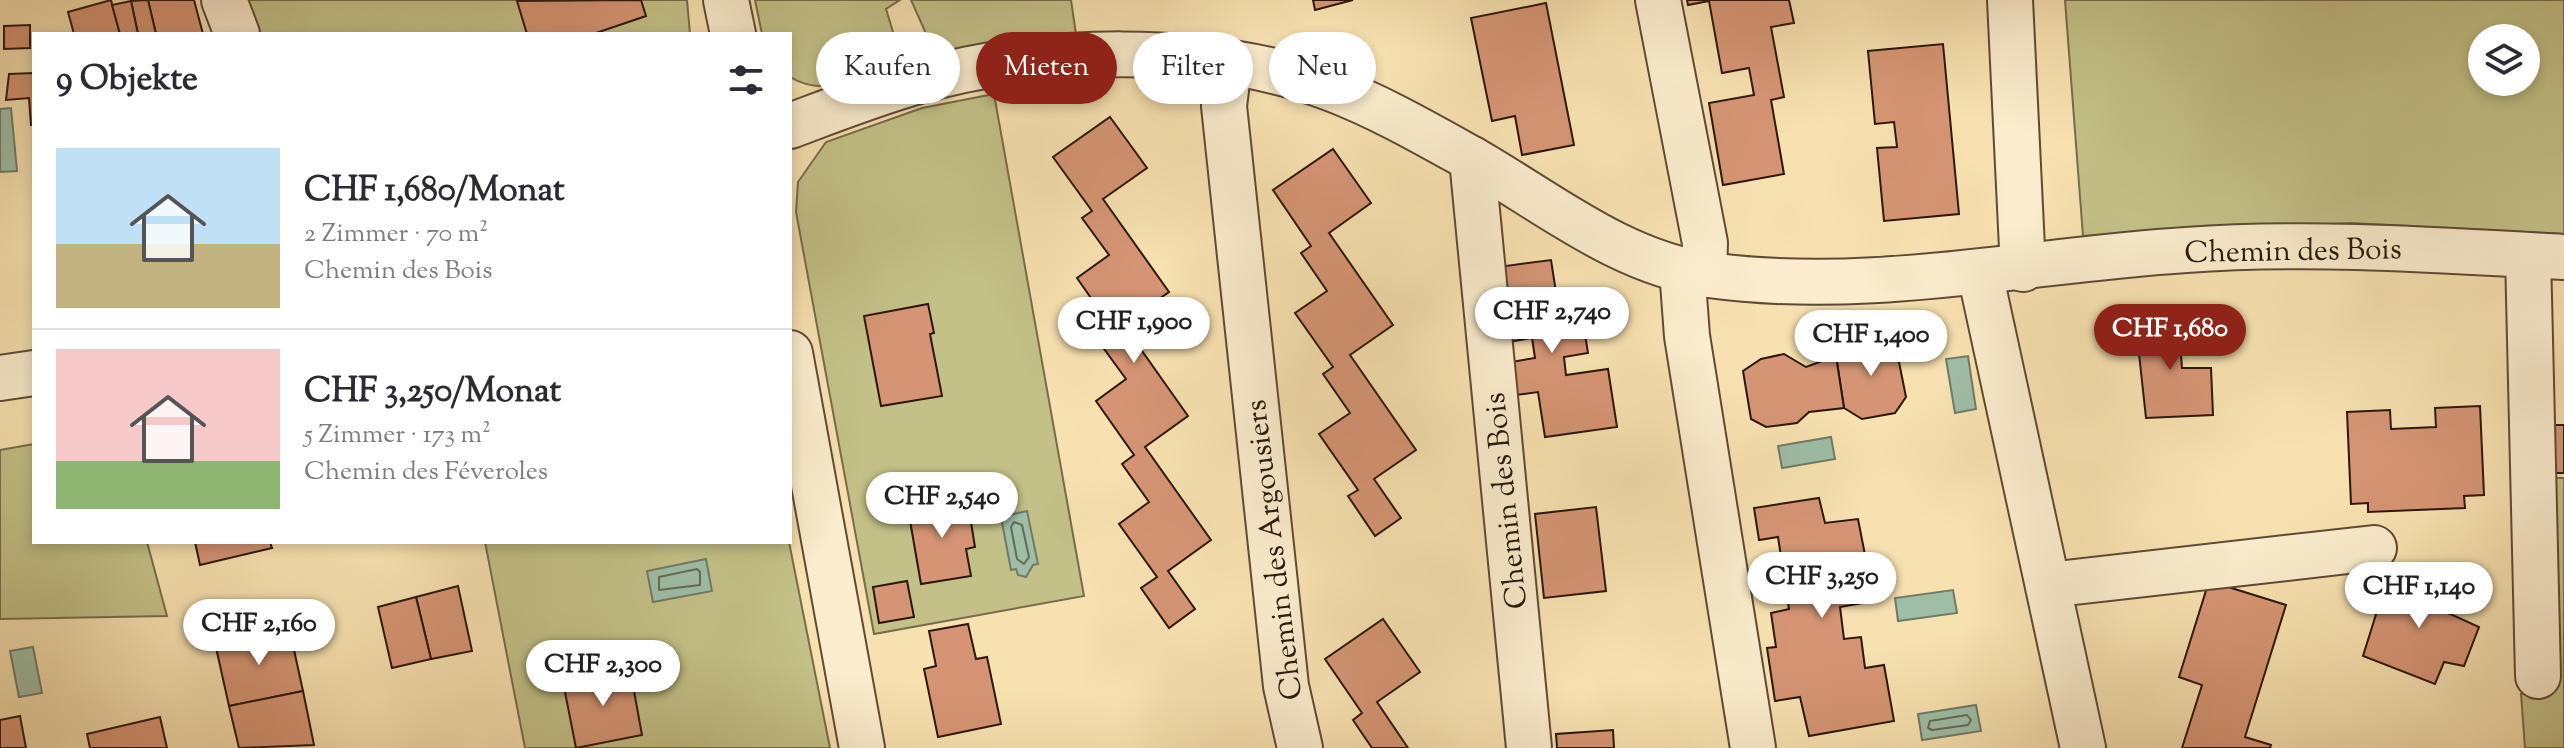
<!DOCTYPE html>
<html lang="de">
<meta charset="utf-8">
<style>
:root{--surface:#fff;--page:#f7f7f7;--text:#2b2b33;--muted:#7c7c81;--line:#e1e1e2;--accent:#8f2418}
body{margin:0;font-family:"Sorts Mill Goudy",serif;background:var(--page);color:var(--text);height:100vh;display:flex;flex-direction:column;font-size:30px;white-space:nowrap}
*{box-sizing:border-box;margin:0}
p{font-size:26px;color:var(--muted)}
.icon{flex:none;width:44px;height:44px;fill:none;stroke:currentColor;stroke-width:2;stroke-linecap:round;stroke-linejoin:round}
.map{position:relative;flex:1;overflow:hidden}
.side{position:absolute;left:32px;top:32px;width:760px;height:512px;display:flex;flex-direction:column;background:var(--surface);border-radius:0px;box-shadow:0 4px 12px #0003}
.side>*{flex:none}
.hud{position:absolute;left:816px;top:32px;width:760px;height:72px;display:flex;gap:16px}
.controls{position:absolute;left:2468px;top:24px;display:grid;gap:16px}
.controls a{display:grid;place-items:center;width:72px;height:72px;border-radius:50%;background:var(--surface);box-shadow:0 4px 12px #0003;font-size:40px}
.price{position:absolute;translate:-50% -68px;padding:0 18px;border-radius:28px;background:#fff;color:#222;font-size:26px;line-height:52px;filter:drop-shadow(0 2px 4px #0008)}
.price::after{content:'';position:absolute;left:50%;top:48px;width:24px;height:18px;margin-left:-12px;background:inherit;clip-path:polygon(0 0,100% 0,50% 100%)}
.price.current{background:var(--accent);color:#fff}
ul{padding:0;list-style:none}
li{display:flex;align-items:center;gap:24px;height:200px;padding:0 24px}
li+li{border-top:2px solid var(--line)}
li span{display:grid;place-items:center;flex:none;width:224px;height:160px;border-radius:0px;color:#555}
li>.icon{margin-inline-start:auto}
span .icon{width:96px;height:96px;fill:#fffc;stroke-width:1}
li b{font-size:34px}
h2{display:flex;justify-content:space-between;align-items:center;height:96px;padding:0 24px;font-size:34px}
.tag{padding:0 28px;border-radius:36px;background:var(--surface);box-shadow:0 4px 12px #0003;font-size:28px;line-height:72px}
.tag.current{background:var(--accent);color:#fff}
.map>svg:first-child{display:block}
</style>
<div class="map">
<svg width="2564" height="748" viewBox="0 0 2564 748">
<rect width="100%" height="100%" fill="#f7e1b0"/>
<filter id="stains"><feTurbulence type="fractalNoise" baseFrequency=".0025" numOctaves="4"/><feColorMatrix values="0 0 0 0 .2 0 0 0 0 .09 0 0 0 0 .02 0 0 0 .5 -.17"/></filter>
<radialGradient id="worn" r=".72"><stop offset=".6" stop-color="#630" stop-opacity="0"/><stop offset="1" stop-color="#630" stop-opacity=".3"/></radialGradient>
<g fill="#c3c187" stroke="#786c4a" stroke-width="2" fill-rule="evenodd">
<path d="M236,0H687L690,34H248Z"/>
<path d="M755,0H900L886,9L893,32L888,41L869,49L876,73C846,83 820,95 790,77V34H762Z"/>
<path d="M911,0H1071L1076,34L936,56Z"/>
<path d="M2065,0H2564V234L2351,223L2083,236ZM2482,38H2526V82H2482Z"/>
<path d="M994,94L1084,596L874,634L796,212L798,182L826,142L922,108Z"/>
<path d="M34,444V542H147L167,616L0,619V450Z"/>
<path d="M2552,478H2564V748H2525L2521,694L2551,693Z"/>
<path d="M485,542H789L830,748H525Z"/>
</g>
<g fill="#9ebea6" stroke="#707b68" stroke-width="2">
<path d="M11,108L17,171L0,172V109Z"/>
<path d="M1968,356L1976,409L1955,413L1946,359Z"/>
<path d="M1831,437L1835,459L1782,468L1778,446Z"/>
<path d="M1027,511L1038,564L1033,565L1026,577L1018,575L1016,569L1011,570L1001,517Z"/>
<path d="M706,559L712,591L653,602L647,571Z"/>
<path d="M1953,590L1957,613L1898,621L1895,598Z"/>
<path d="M33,647L42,693L19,697L10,651Z"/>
<path d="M1976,705L1981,731L1922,740L1918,714Z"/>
</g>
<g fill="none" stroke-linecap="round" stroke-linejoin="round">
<g stroke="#656a59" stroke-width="2">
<path d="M1014,522L1022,525L1029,557L1024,564L1017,559L1011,527Z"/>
<path d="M697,569L700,572V585L659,590V577Z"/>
<path d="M1967,715L1971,720L1968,725L1932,730L1928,728L1930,721Z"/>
</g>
</g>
<g fill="#d59574" stroke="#2c170c" stroke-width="2">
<path d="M111,0L120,34H74L68,12Z"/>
<path d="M148,0H194L203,34H156Z"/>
<path d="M148,0L156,34H138L131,1Z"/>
<path d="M641,0L646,16L593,34H527L517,1Z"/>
<path d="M1313,0H1353L1315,10Z"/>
<path d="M1687,0H1789L1794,23L1771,27L1784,97L1771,100L1784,174L1723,185L1709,103L1754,95L1749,68L1722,73L1709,1L1688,5Z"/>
<path d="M131,1L138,34H120L112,5Z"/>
<path d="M1546,3L1574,145L1522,155L1515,116L1492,121L1471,18Z"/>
<path d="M30,25V48L4,49V26Z"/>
<path d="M1943,44L1959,214L1884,221L1877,148L1897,147L1894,122L1875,124L1868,51Z"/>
<path d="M871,51L876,68L841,79L835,62Z"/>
<path d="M34,73V124L31,125L29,98L6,100L9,74Z"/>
<path d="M1110,117L1147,168L1103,199L1169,292L1123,324L1188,416L1145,447L1211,540L1168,571L1195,609L1169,628L1141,588L1157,577L1119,524L1149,502L1122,464L1134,455L1096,401L1126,379L1099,342L1114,331L1077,278L1109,255L1082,218L1092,211L1053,157Z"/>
<path d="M1333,149L1371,203L1329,233L1393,325L1350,355L1416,450L1374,479L1401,518L1375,536L1348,496L1358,490L1319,434L1350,413L1323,374L1333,367L1295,313L1327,291L1301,253L1311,246L1273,190Z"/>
<path d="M1551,260L1562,331L1584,328L1588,353L1564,357L1566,375L1608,369L1617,427L1545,437L1538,392L1516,395L1511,362L1535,358L1532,338L1508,342L1498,267Z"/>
<path d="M928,304L934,333L930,334L942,396L881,406L864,316Z"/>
<path d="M2178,316L2182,368H2211L2213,415L2146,418L2135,317Z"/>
<path d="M1882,336L1896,347L1906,397L1895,413L1862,419L1844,408L1836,356L1851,345Z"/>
<path d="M1784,354L1806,367L1836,356L1844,408L1809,412L1797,423L1766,427L1751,419L1743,371L1761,359Z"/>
<path d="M2480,406L2484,495L2464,496L2465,508L2368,512V503L2351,504L2347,412L2390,410L2391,429L2436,427L2435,408Z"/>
<path d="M2546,425H2564V473H2545Z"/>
<path d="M967,498L975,547L966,549L971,576L921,584L908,509Z"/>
<path d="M1819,498L1825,523L1858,519L1874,601L1840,607L1844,639L1861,637L1865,668L1884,665L1894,721L1809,736L1800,697L1775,701L1767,648L1776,647L1771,613L1789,609L1778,537L1759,540L1754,508Z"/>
<path d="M1596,507L1606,591L1544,598L1535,514Z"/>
<path d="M195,542H270L272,548L200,565Z"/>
<path d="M2400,568L2443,583L2437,608L2479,627L2464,666L2444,662L2435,684L2363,656L2378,608L2386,611Z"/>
<path d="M907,581L914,617L879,623L873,587Z"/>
<path d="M2209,581L2286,605L2245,737L2271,745L2270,748H2182L2202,685L2179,677Z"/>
<path d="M458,586L472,651L431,659L416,597Z"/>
<path d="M416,597L431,659L392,668L378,607Z"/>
<path d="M1383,619L1420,672L1377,702L1408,748H1372L1353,720L1362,713L1325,659Z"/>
<path d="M968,624L976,659L987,657L1001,724L938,737L924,669L936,666L929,631Z"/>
<path d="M289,627L303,691L229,706L215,643Z"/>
<path d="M615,650L620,672L573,680L569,660Z"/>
<path d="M630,669L642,735L576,748L563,682Z"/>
<path d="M303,691L314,745L239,748L229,706Z"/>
<path d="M20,716L26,748H0V720Z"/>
<path d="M160,717L167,748H90L87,734Z"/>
<path d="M1613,730L1614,748H1557L1556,734Z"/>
</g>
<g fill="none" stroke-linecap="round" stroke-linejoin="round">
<defs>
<g id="minor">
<path d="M224,0L237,34"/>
<path d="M726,0L733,34"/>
<path d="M1658,0L1705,243L1704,275"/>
<path d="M2010,0L2023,269"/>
<path d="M1229,65L1224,106L1286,686L1300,748"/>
<path d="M790,126C830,111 871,95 912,83C1038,46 1206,42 1330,88C1378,106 1425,133 1470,158C1546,201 1620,263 1709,275C1869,297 2027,260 2186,250C2313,241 2438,250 2564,257"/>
<path d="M1472,159L1529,748"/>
<path d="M2528,255L2538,676"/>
<path d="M1682,269L1687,336L1753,748"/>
<path d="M1980,273L2083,748"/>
<path d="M790,353L862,748"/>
<path d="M0,378L34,373"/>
<path d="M2048,585L2374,548"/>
</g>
</defs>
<use href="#minor" stroke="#5f4a35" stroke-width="48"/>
<use href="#minor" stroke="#faeccc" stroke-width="44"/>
</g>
<g text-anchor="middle" stroke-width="7" stroke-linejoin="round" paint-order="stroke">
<g font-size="30" fill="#2c170c" stroke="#faeccc">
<text transform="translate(2293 250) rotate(-1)" y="10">Chemin des Bois</text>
<text transform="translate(1505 501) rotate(-96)" y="10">Chemin des Bois</text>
<text transform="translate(1273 550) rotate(-97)" y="10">Chemin des Argousiers</text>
</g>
</g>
<rect width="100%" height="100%" filter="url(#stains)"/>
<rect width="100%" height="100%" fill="url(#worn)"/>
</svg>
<div class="controls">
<a><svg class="icon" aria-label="layers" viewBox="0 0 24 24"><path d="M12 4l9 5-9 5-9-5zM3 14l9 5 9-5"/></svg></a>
</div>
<b class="price" style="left:1552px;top:355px">CHF 2,740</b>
<b class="price" style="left:1134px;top:365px">CHF 1,900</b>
<b class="price current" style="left:2170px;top:372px">CHF 1,680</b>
<b class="price" style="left:1871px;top:378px">CHF 1,400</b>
<b class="price" style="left:942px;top:540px">CHF 2,540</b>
<b class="price" style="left:1822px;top:620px">CHF 3,250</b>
<b class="price" style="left:2419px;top:630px">CHF 1,140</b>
<b class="price" style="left:259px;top:667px">CHF 2,160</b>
<b class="price" style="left:603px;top:708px">CHF 2,300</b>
<div class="hud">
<a class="tag">Kaufen</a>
<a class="tag current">Mieten</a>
<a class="tag">Filter</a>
<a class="tag">Neu</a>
</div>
<section class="side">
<h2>9 Objekte<svg class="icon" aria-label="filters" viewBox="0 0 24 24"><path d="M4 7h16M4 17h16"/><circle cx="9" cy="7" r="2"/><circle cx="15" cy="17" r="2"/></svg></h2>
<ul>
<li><span style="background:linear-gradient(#bfe0f5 60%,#c2b280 0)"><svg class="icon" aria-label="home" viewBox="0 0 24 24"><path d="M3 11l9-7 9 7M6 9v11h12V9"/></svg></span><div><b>CHF 1,680/Monat</b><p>2 Zimmer · 70 m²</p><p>Chemin des Bois</p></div></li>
<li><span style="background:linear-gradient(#f6c9c9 70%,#8fb573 0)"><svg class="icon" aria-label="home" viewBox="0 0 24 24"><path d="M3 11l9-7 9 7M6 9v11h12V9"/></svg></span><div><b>CHF 3,250/Monat</b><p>5 Zimmer · 173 m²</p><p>Chemin des Féveroles</p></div></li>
</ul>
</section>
</div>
